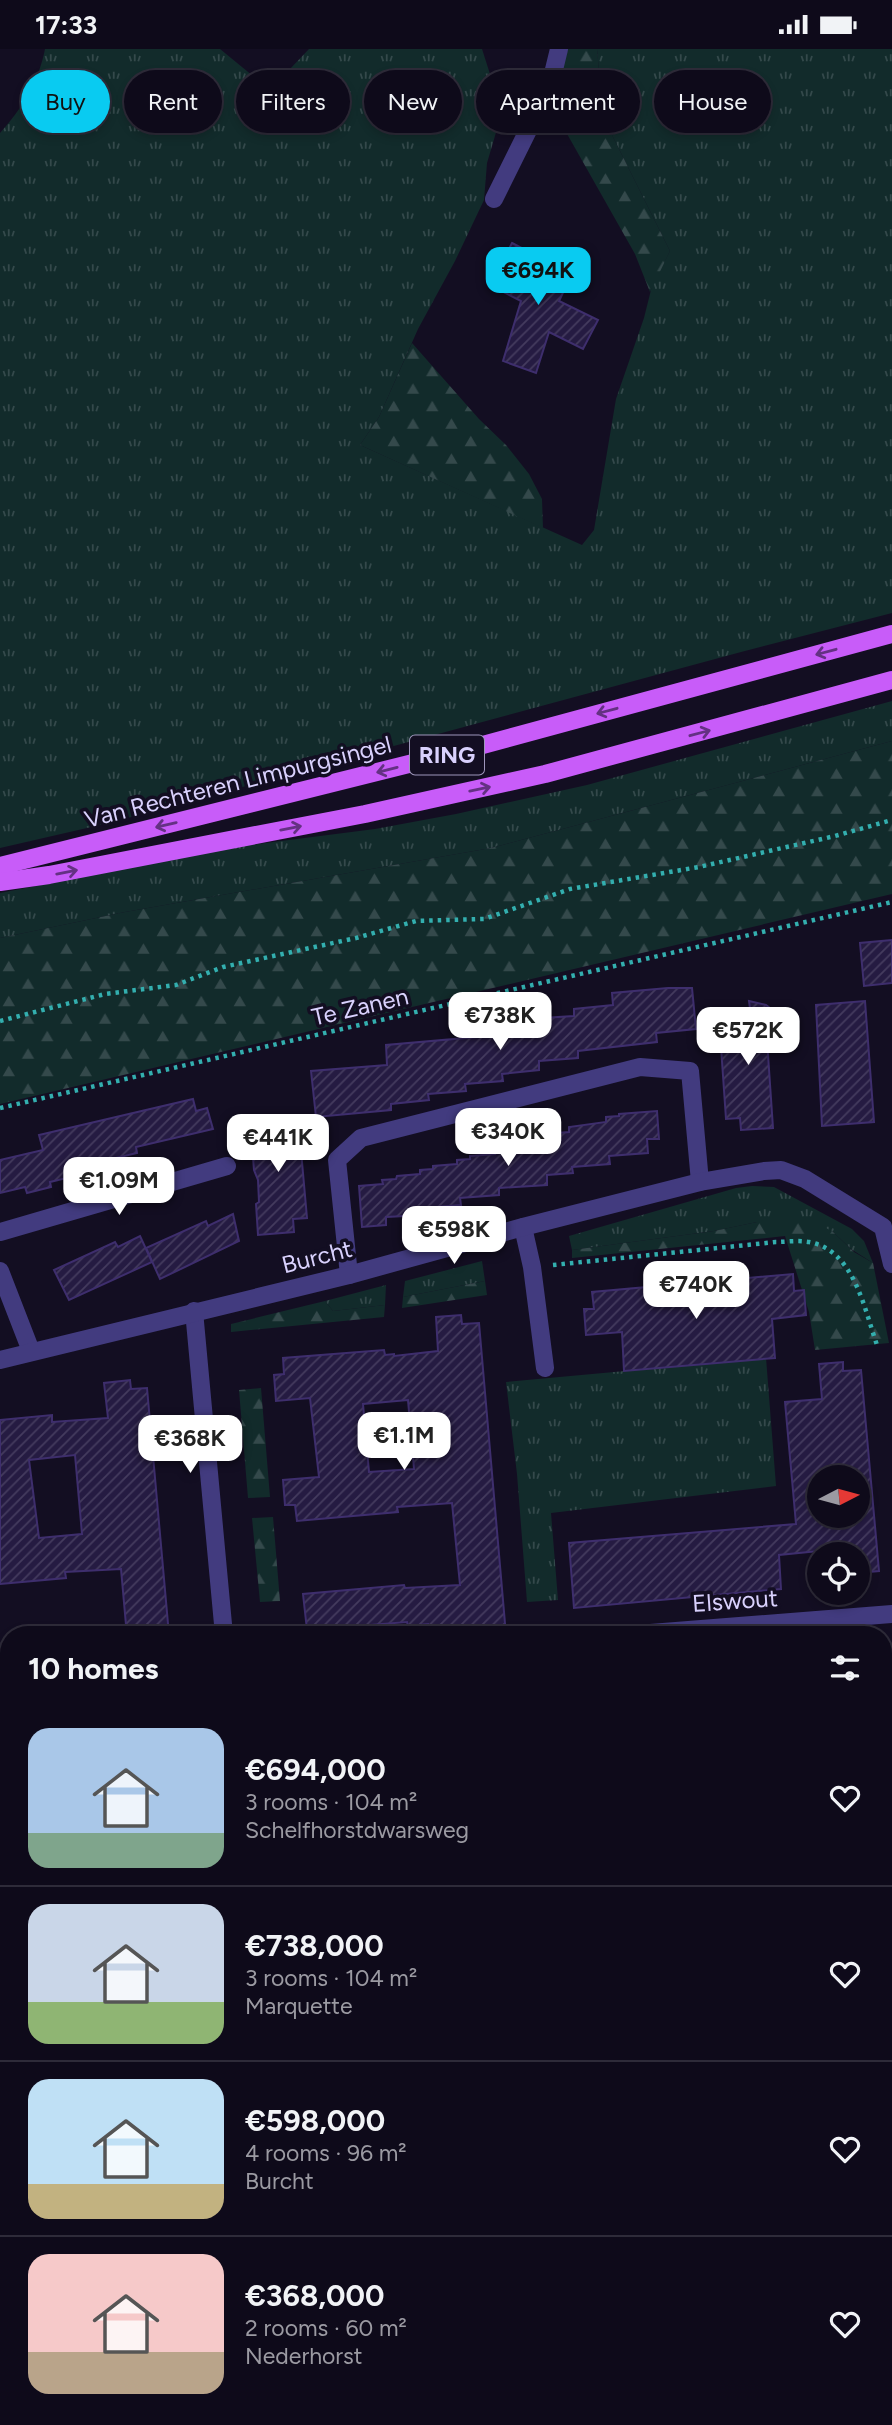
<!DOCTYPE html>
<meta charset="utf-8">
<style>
:root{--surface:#0e0a1a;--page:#1c1827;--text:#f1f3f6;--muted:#9b9aa2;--line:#2e2b39;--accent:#09cbf1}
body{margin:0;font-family:Figtree,sans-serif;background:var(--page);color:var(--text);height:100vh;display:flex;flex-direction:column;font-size:26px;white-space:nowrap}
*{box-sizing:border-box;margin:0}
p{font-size:23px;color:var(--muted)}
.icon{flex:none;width:38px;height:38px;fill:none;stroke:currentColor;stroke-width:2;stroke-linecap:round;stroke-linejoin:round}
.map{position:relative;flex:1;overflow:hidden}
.sheet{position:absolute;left:0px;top:1577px;width:892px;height:800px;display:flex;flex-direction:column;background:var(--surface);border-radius:28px 28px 0 0;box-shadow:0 4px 10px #0003,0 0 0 2px var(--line)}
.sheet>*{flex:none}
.banner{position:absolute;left:21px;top:21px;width:850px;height:63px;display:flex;gap:14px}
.needle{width:46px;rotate:84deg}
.fabs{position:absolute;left:807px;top:1416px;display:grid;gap:14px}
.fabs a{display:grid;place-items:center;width:63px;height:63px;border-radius:50%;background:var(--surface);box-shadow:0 4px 10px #0003,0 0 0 2px var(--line);font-size:35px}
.price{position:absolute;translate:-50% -60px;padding:0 16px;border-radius:14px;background:#fff;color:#222;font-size:23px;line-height:46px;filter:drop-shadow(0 2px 4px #0008)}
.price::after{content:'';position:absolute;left:50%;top:42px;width:21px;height:16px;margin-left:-10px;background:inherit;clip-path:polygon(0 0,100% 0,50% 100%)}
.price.selected{background:var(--accent);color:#111}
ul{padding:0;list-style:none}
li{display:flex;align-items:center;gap:21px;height:175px;padding:0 28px}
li+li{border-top:2px solid var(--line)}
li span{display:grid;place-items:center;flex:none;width:196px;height:140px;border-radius:21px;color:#555}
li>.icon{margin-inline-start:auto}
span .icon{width:84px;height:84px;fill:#fffc;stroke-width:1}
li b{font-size:30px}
h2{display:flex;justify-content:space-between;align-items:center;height:84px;padding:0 28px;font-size:30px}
.pill{padding:0 24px;border-radius:32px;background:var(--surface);box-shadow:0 4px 10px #0003,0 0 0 2px var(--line);font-size:24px;line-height:63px}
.pill.selected{background:var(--accent);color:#111}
.status{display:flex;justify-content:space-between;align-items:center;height:49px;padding:0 35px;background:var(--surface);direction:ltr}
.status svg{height:19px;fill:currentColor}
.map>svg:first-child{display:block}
</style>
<div class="status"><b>17:33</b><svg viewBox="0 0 49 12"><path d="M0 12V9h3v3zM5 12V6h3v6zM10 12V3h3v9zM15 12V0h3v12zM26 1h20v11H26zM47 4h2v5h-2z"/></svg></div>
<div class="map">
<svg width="892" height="2376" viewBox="0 0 892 2376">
<defs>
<pattern id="grass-tufts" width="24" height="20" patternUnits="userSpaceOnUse" patternTransform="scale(1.75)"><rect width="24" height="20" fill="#122b2b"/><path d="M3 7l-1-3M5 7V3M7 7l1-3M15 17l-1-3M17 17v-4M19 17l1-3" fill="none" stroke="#34494b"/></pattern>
<pattern id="forest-firs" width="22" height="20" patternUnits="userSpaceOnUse" patternTransform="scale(1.75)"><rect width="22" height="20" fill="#122b2b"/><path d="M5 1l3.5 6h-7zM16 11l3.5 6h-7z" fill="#34494b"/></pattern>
<pattern id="building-hatch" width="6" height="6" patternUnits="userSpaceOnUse" patternTransform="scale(1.75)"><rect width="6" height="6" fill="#251b42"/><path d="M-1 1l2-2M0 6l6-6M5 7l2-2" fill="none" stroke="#443b5e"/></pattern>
</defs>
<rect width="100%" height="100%" fill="#130e22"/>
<g fill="url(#grass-tufts)">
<path d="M45,0H220L270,41L309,0H482L503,66L497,80L487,114L484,151L455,212L418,280L379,368L360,396L582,496L594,481L616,350L644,269L652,237L670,202L609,80L602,55L597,0H892V564L741,603L113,773L0,799V84C22,60 39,32 45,0Z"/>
<path d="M892,652V692L491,799L125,863L0,889V844L242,797L375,780L456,765L587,736Z"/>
<path d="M752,1137L774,1138L852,1180L864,1192L873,1214L851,1200L832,1182L757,1173L714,1182L572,1201L569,1187L736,1139Z"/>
<path d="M482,1212L485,1232L403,1248L405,1232Z"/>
<path d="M386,1236L385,1256L333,1262L325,1252Z"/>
<path d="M766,1309L776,1437L551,1464L558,1551L527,1553L517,1425L506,1333Z"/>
<path d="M0,1921H9V1984L0,1985Z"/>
<path d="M293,2368H471L451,2376H298Z"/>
</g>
<g fill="url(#forest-firs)">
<path d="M568,0H597L602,55L609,80L670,202L650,243L635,205L549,53L558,35Z"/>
<path d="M412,294L479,370L506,396L529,425L542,450L543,479L360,396L379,368Z"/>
<path d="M892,692V845L0,1055V889L125,863L491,799Z"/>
<path d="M811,1172L832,1182L854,1203L873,1214L889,1294L815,1301L809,1263L785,1187L572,1209V1201L714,1182L757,1173Z"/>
<path d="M485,1232L487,1246L402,1259L403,1248Z"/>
<path d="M325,1252L333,1262L385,1256L384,1268L231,1283V1275Z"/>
<path d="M261,1339L270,1448L248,1449L239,1341Z"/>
<path d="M273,1468L280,1552L260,1553L252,1469Z"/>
<path d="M471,2368H580L591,2376H451Z"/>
<path d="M626,2368H737L761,2376H627Z"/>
</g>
<g fill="url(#building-hatch)" stroke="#3e2e6d" stroke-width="2" fill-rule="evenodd">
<path d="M512,194L572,225L559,252L598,271L583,300L549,283L536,324L503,312L521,252L490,236Z"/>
<path d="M892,891V934L864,937L860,894Z"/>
<path d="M668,939H692L696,980L656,984L657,993L578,1002V1009L539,1012V1021L502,1025L503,1032L465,1035L466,1042L428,1045L429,1051L391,1055V1061L316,1068L311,1022L387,1016L386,996L499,986L498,977L517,976L525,970L574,967V960L613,956L612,944Z"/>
<path d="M749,952L766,956L771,960L774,965L775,990L767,991L773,1079L741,1081L740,1069L726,1070L719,969L751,967Z"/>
<path d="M865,952L874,1073L822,1077L816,956Z"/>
<path d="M193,1050L196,1062L207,1059L213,1080L136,1098L137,1104L99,1113L100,1121L50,1133L51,1138L27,1144L25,1138L0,1144V1111L43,1101L39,1086Z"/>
<path d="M657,1062L659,1090H647L648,1104L609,1107L610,1115L572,1118L573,1124L547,1126V1136L499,1139V1146L460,1149L461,1156L424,1159V1166L386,1168V1176L362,1178L359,1137L383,1135L382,1131L396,1130L397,1127L420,1125V1121L433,1120V1117L457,1115V1111L470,1110V1107L495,1105L494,1100L508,1099L507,1096L532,1094V1090L544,1089V1085L569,1083V1078L606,1073V1068L619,1067V1065Z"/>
<path d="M298,1068L307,1169L293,1170L294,1183L258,1186L256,1155L259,1153L258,1131L254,1121L250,1071Z"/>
<path d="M233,1165L239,1192L160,1230L146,1199L206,1172L208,1177Z"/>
<path d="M140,1187L152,1213L69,1251L54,1221L115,1193L118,1198Z"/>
<path d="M793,1225L794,1242L804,1241L806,1266L772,1270L775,1309L624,1322L622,1283L586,1286L584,1260H594L592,1243Z"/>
<path d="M461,1266L462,1275L479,1274L506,1586H429L428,1575L408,1577L407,1573L307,1581L303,1545L404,1536L405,1539L460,1536L452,1454L397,1458L398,1463L297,1472L295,1456H285L283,1431L319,1428L310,1349L276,1352L274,1326L284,1325L283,1309L384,1301L385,1306L394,1305V1307L438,1302L436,1268ZM408,1351L414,1420L369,1423L363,1355Z"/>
<path d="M843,1313V1322L861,1321L879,1522L858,1524V1505H839V1500L779,1506L781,1540L574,1559L569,1494L796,1475L785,1353L822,1350L819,1315ZM819,1428H858V1466H819Z"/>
<path d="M130,1331L131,1340L147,1339L169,1586H132L131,1576H126L121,1520L65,1523L66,1529L0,1535V1371L52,1366V1373L108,1369L104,1334ZM75,1406L82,1485L39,1489L29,1411Z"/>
</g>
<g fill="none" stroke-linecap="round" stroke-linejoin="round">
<g stroke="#33afaf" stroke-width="4.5" stroke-dasharray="3.5 5" stroke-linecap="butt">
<path d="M0,972L105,945L176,936L223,918L356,889L416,872L484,870L570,840L699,818L835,787L892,771"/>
<path d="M0,1059L892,853"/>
<path d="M553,1216L776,1193C786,1193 798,1191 809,1193C854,1201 864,1259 877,1296"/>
<path d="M0,2102L9,2101"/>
<path d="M259,2368L260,2376"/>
<path d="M621,2368L622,2376"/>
</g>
<g stroke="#423b7f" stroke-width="16">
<path d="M884,2032L892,2031"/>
<path d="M786,2368L808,2376"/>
</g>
<g stroke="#423b7f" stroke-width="18">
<path d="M494,150L550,37L559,0"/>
<path d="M523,1178L532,1218L545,1319"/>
<path d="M0,1183L227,1117"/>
<path d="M0,1222L31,1302"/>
<path d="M349,1226L337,1111L361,1089L640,1018L690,1022L700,1133"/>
<path d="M194,1262L224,1586"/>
<path d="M0,1311L349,1226L523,1178L700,1133L764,1122L781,1121L805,1130L883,1178L892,1215"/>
<path d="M625,1586L892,1565"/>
<path d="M884,1895L892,1894"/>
</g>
<g stroke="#c85cf9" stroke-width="18">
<path d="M0,817L457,703L892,585"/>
<path d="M0,833L49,826L365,765L545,725L892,631"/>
</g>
</g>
<defs><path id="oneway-shaft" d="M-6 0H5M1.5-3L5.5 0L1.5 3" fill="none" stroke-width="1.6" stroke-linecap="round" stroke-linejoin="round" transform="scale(1.75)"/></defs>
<g stroke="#643183">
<use href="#oneway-shaft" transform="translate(826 603) rotate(165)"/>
<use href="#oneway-shaft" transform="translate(607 662) rotate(165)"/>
<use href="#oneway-shaft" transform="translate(700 684) rotate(-15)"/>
<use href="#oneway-shaft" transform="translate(387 721) rotate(166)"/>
<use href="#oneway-shaft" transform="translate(480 740) rotate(-12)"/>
<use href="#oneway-shaft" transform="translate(166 776) rotate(167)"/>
<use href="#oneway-shaft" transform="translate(291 779) rotate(-11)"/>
<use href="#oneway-shaft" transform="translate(67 823) rotate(-11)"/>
</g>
<g text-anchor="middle" stroke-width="7" stroke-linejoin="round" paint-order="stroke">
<rect fill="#130e22" stroke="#9e96bb" stroke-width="2" x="410" y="686.5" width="74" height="39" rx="5"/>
<g font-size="23" font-weight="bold" fill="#d9d1fd">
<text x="447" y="714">RING</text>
</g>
<g font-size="24" fill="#d9d1fd" stroke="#130e22">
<text transform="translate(238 733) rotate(-14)" y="8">Van Rechteren Limpurgsingel</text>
<text transform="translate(360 958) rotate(-13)" y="8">Te Zanen</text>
<text transform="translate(317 1208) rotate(-14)" y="8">Burcht</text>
<text transform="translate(735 1552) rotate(-4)" y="8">Elswout</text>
</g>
</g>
</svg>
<div class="fabs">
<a><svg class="needle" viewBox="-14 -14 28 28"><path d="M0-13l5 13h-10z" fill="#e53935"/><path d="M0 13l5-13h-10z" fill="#9b9aa2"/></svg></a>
<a><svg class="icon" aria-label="locate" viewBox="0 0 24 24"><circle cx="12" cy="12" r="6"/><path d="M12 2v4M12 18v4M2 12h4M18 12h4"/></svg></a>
</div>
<b class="price selected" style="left:538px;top:258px">€694K</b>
<b class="price" style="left:500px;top:1003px">€738K</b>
<b class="price" style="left:748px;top:1018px">€572K</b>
<b class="price" style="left:508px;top:1119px">€340K</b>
<b class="price" style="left:278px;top:1125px">€441K</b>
<b class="price" style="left:119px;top:1168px">€1.09M</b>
<b class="price" style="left:454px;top:1217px">€598K</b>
<b class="price" style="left:696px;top:1272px">€740K</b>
<b class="price" style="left:404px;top:1423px">€1.1M</b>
<b class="price" style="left:190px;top:1426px">€368K</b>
<div class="banner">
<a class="pill selected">Buy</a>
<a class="pill">Rent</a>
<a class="pill">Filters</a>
<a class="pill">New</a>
<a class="pill">Apartment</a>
<a class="pill">House</a>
</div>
<section class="sheet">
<h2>10 homes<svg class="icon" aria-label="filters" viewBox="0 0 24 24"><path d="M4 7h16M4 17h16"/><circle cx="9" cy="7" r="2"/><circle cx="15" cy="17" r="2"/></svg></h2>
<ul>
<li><span style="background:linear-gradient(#a9c7e8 75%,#7fa58c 0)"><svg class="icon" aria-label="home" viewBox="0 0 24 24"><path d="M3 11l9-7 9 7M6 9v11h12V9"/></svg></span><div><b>€694,000</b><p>3 rooms · 104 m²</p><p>Schelfhorstdwarsweg</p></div><svg class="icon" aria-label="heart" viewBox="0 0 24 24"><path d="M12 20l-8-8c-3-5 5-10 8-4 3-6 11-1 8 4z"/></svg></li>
<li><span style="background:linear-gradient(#c9d6e8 70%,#8fb573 0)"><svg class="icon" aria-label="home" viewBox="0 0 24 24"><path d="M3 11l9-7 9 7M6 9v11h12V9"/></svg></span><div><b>€738,000</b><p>3 rooms · 104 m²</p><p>Marquette</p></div><svg class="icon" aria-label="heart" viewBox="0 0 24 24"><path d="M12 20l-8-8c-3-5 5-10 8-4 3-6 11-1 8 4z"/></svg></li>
<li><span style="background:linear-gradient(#bfe0f5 75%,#c2b280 0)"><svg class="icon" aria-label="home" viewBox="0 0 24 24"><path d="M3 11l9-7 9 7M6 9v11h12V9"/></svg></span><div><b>€598,000</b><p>4 rooms · 96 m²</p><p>Burcht</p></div><svg class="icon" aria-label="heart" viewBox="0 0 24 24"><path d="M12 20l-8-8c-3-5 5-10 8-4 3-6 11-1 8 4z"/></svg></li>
<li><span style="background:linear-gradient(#f6c9c9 70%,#b9a48a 0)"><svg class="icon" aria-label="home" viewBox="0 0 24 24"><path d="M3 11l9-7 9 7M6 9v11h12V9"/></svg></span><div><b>€368,000</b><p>2 rooms · 60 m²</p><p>Nederhorst</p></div><svg class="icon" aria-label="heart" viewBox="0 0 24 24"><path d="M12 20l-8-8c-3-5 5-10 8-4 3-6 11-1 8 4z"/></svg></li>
</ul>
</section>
</div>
